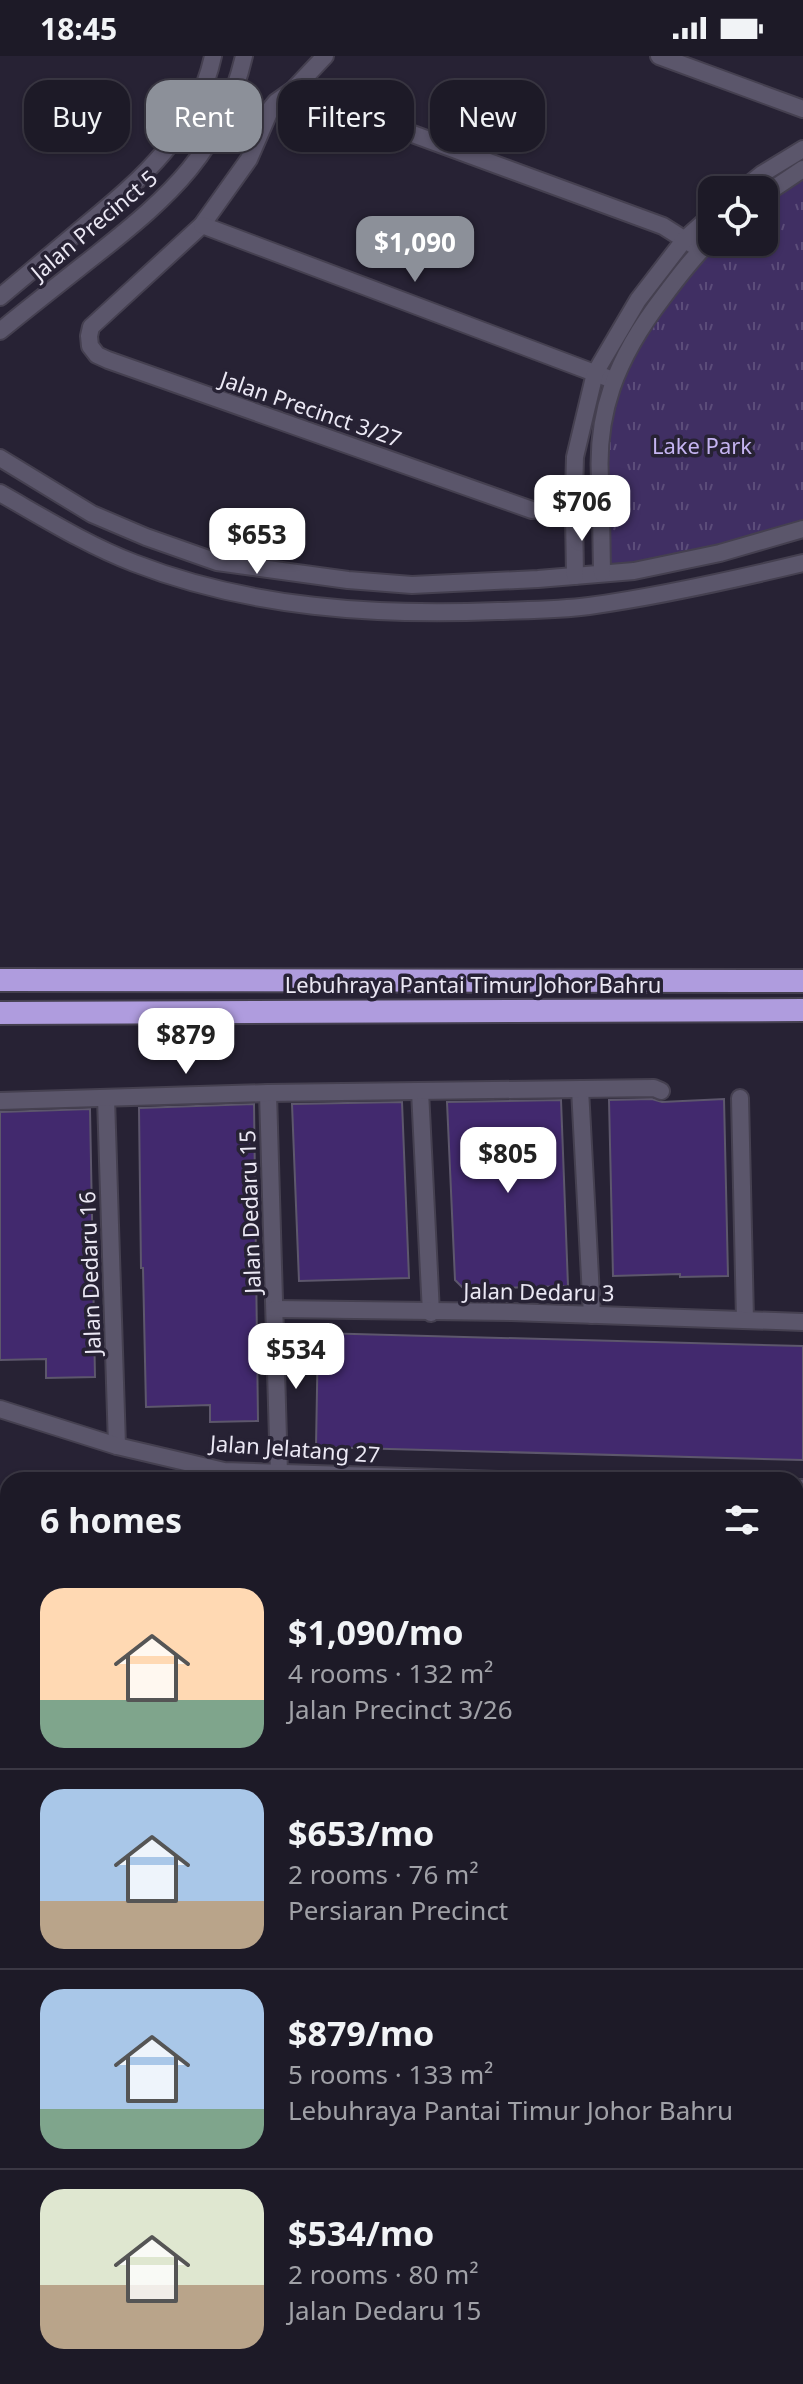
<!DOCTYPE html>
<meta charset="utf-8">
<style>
:root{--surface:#1d1a27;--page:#25232f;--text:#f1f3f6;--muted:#a0a1a7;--line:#3b3844;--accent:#8c9099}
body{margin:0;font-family:"Noto Sans",sans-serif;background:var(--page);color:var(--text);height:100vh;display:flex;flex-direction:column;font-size:30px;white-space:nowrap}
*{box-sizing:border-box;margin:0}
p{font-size:26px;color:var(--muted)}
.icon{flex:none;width:44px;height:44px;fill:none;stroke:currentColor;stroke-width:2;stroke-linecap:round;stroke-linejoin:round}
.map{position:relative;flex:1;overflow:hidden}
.side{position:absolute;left:0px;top:1416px;width:804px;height:912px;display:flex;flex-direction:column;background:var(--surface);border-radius:24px 24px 0 0;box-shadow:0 2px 6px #0004,0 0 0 2px var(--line)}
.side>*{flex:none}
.top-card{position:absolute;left:24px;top:24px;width:756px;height:72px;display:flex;gap:16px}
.controls{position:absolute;left:698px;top:120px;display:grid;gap:16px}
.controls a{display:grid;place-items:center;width:80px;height:80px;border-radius:16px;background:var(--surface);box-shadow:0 2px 6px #0004,0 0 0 2px var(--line);font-size:40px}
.price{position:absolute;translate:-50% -68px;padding:0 18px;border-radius:16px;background:#fff;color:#222;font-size:26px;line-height:52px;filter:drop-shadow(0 2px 4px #0008)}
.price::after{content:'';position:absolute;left:50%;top:48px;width:24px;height:18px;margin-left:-12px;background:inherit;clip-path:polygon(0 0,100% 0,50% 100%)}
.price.on{background:var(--accent);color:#fff}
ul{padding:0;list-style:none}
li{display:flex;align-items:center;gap:24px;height:200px;padding:0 40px}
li+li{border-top:2px solid var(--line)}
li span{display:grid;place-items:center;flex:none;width:224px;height:160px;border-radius:24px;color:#555}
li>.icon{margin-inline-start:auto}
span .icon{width:96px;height:96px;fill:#fffc;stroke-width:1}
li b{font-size:34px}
h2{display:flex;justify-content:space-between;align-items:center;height:96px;padding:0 40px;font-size:34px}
.pill{padding:0 28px;border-radius:24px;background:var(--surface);box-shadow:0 2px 6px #0004,0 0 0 2px var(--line);font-size:28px;line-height:72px}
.pill.on{background:var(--accent);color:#fff}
.status{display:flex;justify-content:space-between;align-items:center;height:56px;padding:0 40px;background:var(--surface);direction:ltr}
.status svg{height:22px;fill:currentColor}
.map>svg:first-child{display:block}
</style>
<div class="status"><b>18:45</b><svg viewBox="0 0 49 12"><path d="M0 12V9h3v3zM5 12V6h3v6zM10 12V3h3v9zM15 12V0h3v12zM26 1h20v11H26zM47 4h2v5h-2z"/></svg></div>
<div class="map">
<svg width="803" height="2328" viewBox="0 0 803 2328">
<defs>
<pattern id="grass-tufts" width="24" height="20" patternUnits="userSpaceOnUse" patternTransform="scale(2)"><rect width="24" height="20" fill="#402f63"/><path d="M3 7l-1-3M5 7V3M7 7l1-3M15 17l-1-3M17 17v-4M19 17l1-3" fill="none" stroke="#5c4d7a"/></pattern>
</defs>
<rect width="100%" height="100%" fill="#272234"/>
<path fill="url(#grass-tufts)" d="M803,119V472L602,517L599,403L633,284L714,186H764V144Z"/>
<g fill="#42296e" stroke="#5d576c" stroke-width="2">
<path d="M555,436H563L565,442L570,446L565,450L563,455H554Z"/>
<path d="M612,437H621V456H612L610,450L605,446L610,442Z"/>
<path d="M652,1043L662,1046L724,1043L728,1220L680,1221V1218L613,1220L609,1044Z"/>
<path d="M561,1044L568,1230L503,1232V1234L468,1237L455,1224L447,1046Z"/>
<path d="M402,1046L409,1222L299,1225L292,1048Z"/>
<path d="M254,1048L258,1365L210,1366V1349L146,1351L143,1212H141L139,1052Z"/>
<path d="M90,1053L95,1321L46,1322V1303L0,1304V1056Z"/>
<path d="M318,1277L803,1290V1404L316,1391Z"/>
</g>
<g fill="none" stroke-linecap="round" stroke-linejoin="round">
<defs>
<g id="minor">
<path d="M325,0L293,34L276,46L271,52L249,103L202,169L91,271L89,280L90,290L97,299L108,304L532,454"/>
<path d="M659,0L803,53"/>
<path d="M293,34L663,170L701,194"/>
<path d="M742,134L762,118L803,93"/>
<path d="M764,139L803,113"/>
<path d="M202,169L613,324"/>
<path d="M0,241C29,217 57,193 86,169C142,123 197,75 213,0"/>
<path d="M0,275C32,249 64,224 97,198C170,140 222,95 244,0"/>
<path d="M0,402L92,458L146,481L217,506L348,524L412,529L538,523L634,515L720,497L803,473"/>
<path d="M574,436L575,401L595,317L638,244L685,183L712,159"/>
<path d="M601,436C593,358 617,301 664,240C679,220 694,200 712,183"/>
<path d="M0,437C44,462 87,489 134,507C250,552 375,560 498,555C528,554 559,554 589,550C661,540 732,524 803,507"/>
<path d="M574,456L575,520"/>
<path d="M601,456L602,517"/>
<path d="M580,1033L592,1259"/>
<path d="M420,1035L431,1257"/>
<path d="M268,1037L279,1418"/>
<path d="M106,1042L117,1390"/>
<path d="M740,1042L745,1264"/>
<path d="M0,1045L268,1037L654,1032L661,1035"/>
<path d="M275,1253L511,1256L803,1266"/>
<path d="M0,1353L117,1390L224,1415L498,1424"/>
<path d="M796,1432H803"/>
<path d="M796,1606H803"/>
<path d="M796,1764H803"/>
<path d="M796,1915H803"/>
<path d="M796,2084H803"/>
<path d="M796,2248H803"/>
<path d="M489,2328V2320"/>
</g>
<path id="tertiary" d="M0,2231H8"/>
<g id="trunk">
<path d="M0,924L803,925"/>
<path d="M0,957L803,954"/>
</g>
</defs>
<use href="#minor" stroke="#454050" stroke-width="20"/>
<use href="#tertiary" stroke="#454050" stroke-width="24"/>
<use href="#trunk" stroke="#454050" stroke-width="26"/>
<use href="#minor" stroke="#5b566b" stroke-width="16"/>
<use href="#tertiary" stroke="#5b566b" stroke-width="20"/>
<use href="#trunk" stroke="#af9cde" stroke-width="22"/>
</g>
<g text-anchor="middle" stroke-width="7" stroke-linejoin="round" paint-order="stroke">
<g font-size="22" fill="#ebe8f4" stroke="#272234">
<text transform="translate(94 169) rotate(-40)" y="8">Jalan Precinct 5</text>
<text transform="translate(311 353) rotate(19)" y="8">Jalan Precinct 3/27</text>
<text x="473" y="937">Lebuhraya Pantai Timur Johor Bahru</text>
<text transform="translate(250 1156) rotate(-92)" y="8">Jalan Dedaru 15</text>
<text transform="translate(90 1217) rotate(-92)" y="8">Jalan Dedaru 16</text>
<text transform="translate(539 1236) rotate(1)" y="8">Jalan Dedaru 3</text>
<text transform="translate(295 1393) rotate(4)" y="8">Jalan Jelatang 27</text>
</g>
<g font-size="22" fill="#c5b4f1" stroke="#272234">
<text x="702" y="398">Lake Park</text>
</g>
</g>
</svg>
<div class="controls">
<a><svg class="icon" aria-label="locate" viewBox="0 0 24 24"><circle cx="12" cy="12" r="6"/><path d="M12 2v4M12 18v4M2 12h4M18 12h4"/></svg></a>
</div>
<b class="price on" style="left:415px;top:228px">$1,090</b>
<b class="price" style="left:582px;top:487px">$706</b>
<b class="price" style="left:257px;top:520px">$653</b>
<b class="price" style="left:186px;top:1020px">$879</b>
<b class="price" style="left:508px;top:1139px">$805</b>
<b class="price" style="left:296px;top:1335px">$534</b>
<div class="top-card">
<a class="pill">Buy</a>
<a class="pill on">Rent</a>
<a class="pill">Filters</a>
<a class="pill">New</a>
</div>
<section class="side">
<h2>6 homes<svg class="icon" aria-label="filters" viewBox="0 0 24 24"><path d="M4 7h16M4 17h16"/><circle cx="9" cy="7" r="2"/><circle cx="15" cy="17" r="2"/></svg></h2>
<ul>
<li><span style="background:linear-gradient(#ffd9b3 70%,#7fa58c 0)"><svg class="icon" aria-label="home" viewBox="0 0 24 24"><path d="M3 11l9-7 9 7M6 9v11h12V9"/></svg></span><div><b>$1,090/mo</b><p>4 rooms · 132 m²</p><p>Jalan Precinct 3/26</p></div></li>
<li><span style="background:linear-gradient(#a9c7e8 70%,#b9a48a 0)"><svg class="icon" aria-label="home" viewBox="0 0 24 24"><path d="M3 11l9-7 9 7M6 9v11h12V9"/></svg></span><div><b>$653/mo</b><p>2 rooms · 76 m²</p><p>Persiaran Precinct</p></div></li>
<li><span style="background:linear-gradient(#a9c7e8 75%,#7fa58c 0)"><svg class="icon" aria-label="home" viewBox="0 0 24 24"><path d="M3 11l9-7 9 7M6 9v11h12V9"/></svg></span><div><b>$879/mo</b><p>5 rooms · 133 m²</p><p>Lebuhraya Pantai Timur Johor Bahru</p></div></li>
<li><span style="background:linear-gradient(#dfe7d0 60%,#b9a48a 0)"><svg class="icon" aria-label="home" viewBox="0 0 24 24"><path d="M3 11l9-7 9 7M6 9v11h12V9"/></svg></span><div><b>$534/mo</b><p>2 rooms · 80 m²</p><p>Jalan Dedaru 15</p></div></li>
</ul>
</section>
</div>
